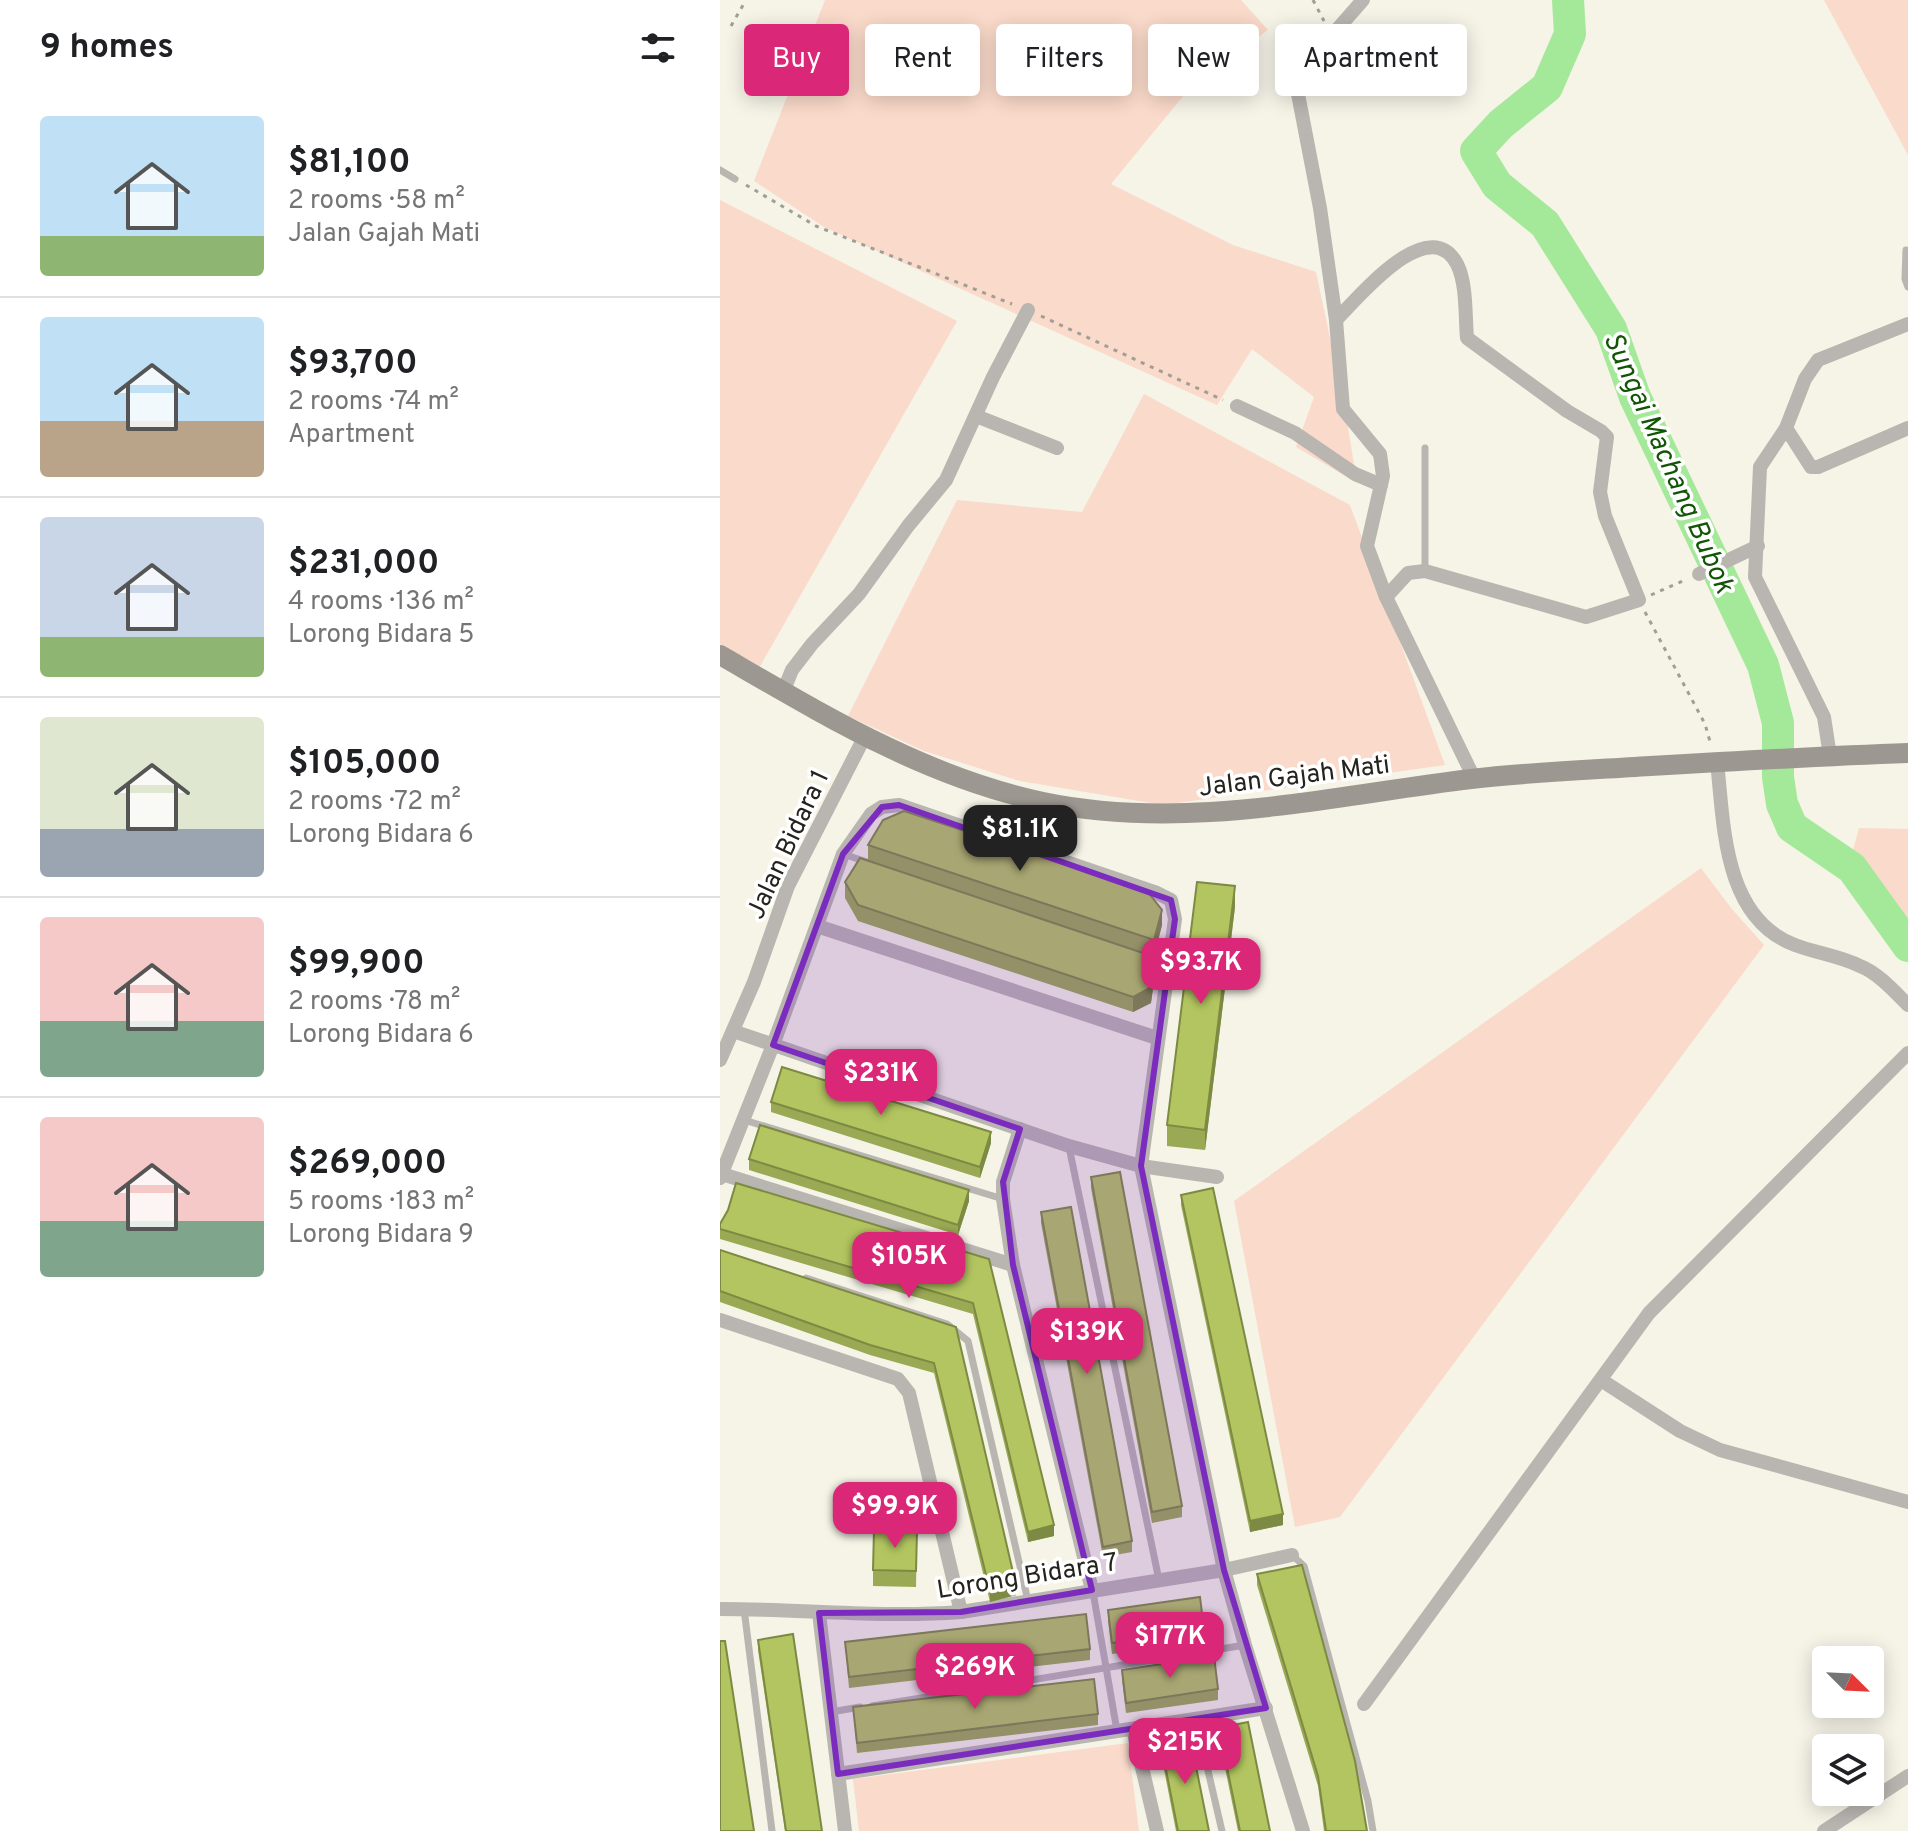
<!DOCTYPE html>
<meta charset="utf-8">
<style>
:root{--surface:#fff;--page:#f6f6f6;--text:#202124;--muted:#757577;--line:#e0e0e0;--accent:#db2777}
body{margin:0;font-family:Overpass,sans-serif;background:var(--page);color:var(--text);height:100vh;display:flex;flex-direction:column;font-size:30px;white-space:nowrap}
*{box-sizing:border-box;margin:0}
p{font-size:26px;color:var(--muted)}
.icon{flex:none;width:44px;height:44px;fill:none;stroke:currentColor;stroke-width:2;stroke-linecap:round;stroke-linejoin:round}
.map{position:relative;flex:1;overflow:hidden}
.sheet{display:flex;flex-direction:column;background:var(--surface);width:720px}
.sheet>*{flex:none}
.banner{position:absolute;left:24px;top:24px;width:760px;height:72px;display:flex;gap:16px}
.needle{width:52px;rotate:114deg}
.tools{position:absolute;left:1092px;top:1646px;display:grid;gap:16px}
.tools a{display:grid;place-items:center;width:72px;height:72px;border-radius:8px;background:var(--surface);box-shadow:0 4px 20px #0003;font-size:40px}
.price{position:absolute;translate:-50% -68px;padding:0 18px;border-radius:16px;background:var(--accent);color:#fff;font-size:26px;line-height:52px;filter:drop-shadow(0 2px 4px #0008)}
.price::after{content:'';position:absolute;left:50%;top:48px;width:24px;height:18px;margin-left:-12px;background:inherit;clip-path:polygon(0 0,100% 0,50% 100%)}
.price.on{background:#222;color:#fff}
ul{padding:0;list-style:none}
li{display:flex;align-items:center;gap:24px;height:200px;padding:0 40px}
li+li{border-top:2px solid var(--line)}
li span{display:grid;place-items:center;flex:none;width:224px;height:160px;border-radius:8px;color:#555}
li>.icon{margin-inline-start:auto}
span .icon{width:96px;height:96px;fill:#fffc;stroke-width:1}
li b{font-size:34px}
h2{display:flex;justify-content:space-between;align-items:center;height:96px;padding:0 40px;font-size:34px}
.tag{padding:0 28px;border-radius:8px;background:var(--surface);box-shadow:0 4px 20px #0003;font-size:28px;line-height:72px}
.tag.on{background:var(--accent);color:#fff}
main{display:flex;flex:1;min-height:0}
.map>svg:first-child{display:block}
</style>
<main>
<section class="sheet">
<h2>9 homes<svg class="icon" aria-label="filters" viewBox="0 0 24 24"><path d="M4 7h16M4 17h16"/><circle cx="9" cy="7" r="2"/><circle cx="15" cy="17" r="2"/></svg></h2>
<ul>
<li><span style="background:linear-gradient(#bfe0f5 75%,#8fb573 0)"><svg class="icon" aria-label="home" viewBox="0 0 24 24"><path d="M3 11l9-7 9 7M6 9v11h12V9"/></svg></span><div><b>$81,100</b><p>2 rooms · 58 m²</p><p>Jalan Gajah Mati</p></div></li>
<li><span style="background:linear-gradient(#bfe0f5 65%,#b9a48a 0)"><svg class="icon" aria-label="home" viewBox="0 0 24 24"><path d="M3 11l9-7 9 7M6 9v11h12V9"/></svg></span><div><b>$93,700</b><p>2 rooms · 74 m²</p><p>Apartment</p></div></li>
<li><span style="background:linear-gradient(#c9d6e8 75%,#8fb573 0)"><svg class="icon" aria-label="home" viewBox="0 0 24 24"><path d="M3 11l9-7 9 7M6 9v11h12V9"/></svg></span><div><b>$231,000</b><p>4 rooms · 136 m²</p><p>Lorong Bidara 5</p></div></li>
<li><span style="background:linear-gradient(#dfe7d0 70%,#9aa5b1 0)"><svg class="icon" aria-label="home" viewBox="0 0 24 24"><path d="M3 11l9-7 9 7M6 9v11h12V9"/></svg></span><div><b>$105,000</b><p>2 rooms · 72 m²</p><p>Lorong Bidara 6</p></div></li>
<li><span style="background:linear-gradient(#f6c9c9 65%,#7fa58c 0)"><svg class="icon" aria-label="home" viewBox="0 0 24 24"><path d="M3 11l9-7 9 7M6 9v11h12V9"/></svg></span><div><b>$99,900</b><p>2 rooms · 78 m²</p><p>Lorong Bidara 6</p></div></li>
<li><span style="background:linear-gradient(#f6c9c9 65%,#7fa58c 0)"><svg class="icon" aria-label="home" viewBox="0 0 24 24"><path d="M3 11l9-7 9 7M6 9v11h12V9"/></svg></span><div><b>$269,000</b><p>5 rooms · 183 m²</p><p>Lorong Bidara 9</p></div></li>
</ul>
</section>
<div class="map">
<svg width="1188" height="1831" viewBox="0 0 1188 1831">
<rect width="100%" height="100%" fill="#f6f3e7"/>
<g fill="#fadaca">
<path d="M105,0H521L548,30L473,84L391,184L513,245L596,272L625,409L637,483L576,447L594,397L532,349L497,405L104,227L34,181Z"/>
<path d="M1104,0H1188V155Z"/>
<path d="M0,200L237,321L39,668L0,644Z"/>
<path d="M424,394L630,505L725,765L443,805L300,781L204,751L128,716L237,500L362,512Z"/>
<path d="M1139,828L1188,829V924L1132,854Z"/>
<path d="M981,868L1011,908L1044,945L620,1517L575,1527L514,1201Z"/>
<path d="M408,1743L419,1831H139L133,1779Z"/>
</g>
<g fill="none" stroke-linecap="round" stroke-linejoin="round">
<path stroke="#a4e999" stroke-width="32" d="M848,0L850,34L827,87L781,124L756,151L777,185L825,224L891,329L915,397L1043,665L1058,723V777L1062,804L1072,827L1132,868L1188,946"/>
<g stroke="#a19f95" stroke-width="3" stroke-dasharray="4 6" stroke-linecap="butt">
<path d="M593,0L604,21"/>
<path d="M11,26L26,0"/>
<path d="M26,185L96,226L292,304"/>
<path d="M321,316L503,400"/>
<path d="M931,595L965,580"/>
<path d="M925,612L985,724L991,745"/>
</g>
<g stroke="#b9b5b1" stroke-width="7">
<path d="M0,170L15,179"/>
<path d="M1186,250L1185,279L1188,287"/>
<path d="M705,571V448"/>
<path d="M123,854L147,862"/>
<path d="M24,1120L283,1199"/>
<path d="M349,1147L439,1580"/>
<path d="M86,1278L227,1324L248,1341L308,1601"/>
<path d="M572,1555L584,1566L648,1801L653,1831"/>
<path d="M373,1592L397,1731"/>
<path d="M24,1609L52,1831"/>
<path d="M152,1706L525,1645"/>
<path d="M111,1712L140,1707"/>
<path d="M476,1719L502,1831"/>
</g>
<g stroke="#b9b5b1" stroke-width="14">
<path d="M643,0L571,82L578,94L600,208L616,320L623,409L660,454L663,476L647,546L666,597L754,778"/>
<path d="M616,320C638,298 709,211 737,264C747,284 745,315 747,338L847,411L881,431L887,437L880,492L885,516L919,600L866,617L705,571L688,573L666,597"/>
<path d="M517,406L575,433L635,474L661,485"/>
<path d="M256,416L337,448"/>
<path d="M1066,428L1091,467H1098L1188,428"/>
<path d="M979,574L1038,546"/>
<path d="M63,692L72,670L92,644L139,594L188,526L226,480L273,377L308,310"/>
<path d="M1110,756L1104,717L1035,577L1040,467L1066,428L1085,379L1098,360L1188,324"/>
<path d="M997,762C1004,825 1003,918 1075,945C1096,953 1120,956 1140,966C1158,973 1174,991 1188,1005"/>
<path d="M97,926L437,1038"/>
<path d="M13,1031L349,1146L421,1166L497,1177"/>
<path d="M0,1060L34,982L68,886L144,738"/>
<path d="M300,1129L283,1182V1199L293,1265L372,1590"/>
<path d="M2,1174L293,1265"/>
<path d="M0,1178L53,1045L123,854L151,814L162,807L179,805L437,893L451,900L455,919L421,1166L504,1570L525,1645L583,1831"/>
<path d="M0,1320L178,1379L189,1393L241,1612"/>
<path d="M881,1380L960,1431L1000,1450L1188,1502"/>
<path d="M0,1609C81,1609 160,1618 241,1612L504,1570L572,1555"/>
<path d="M99,1613L125,1831"/>
<path d="M644,1704L929,1313L1188,1053"/>
<path d="M413,1729L437,1831"/>
<path d="M118,1774L546,1708"/>
<path d="M1104,1831L1188,1776"/>
</g>
<path stroke="#9d9791" stroke-width="20" d="M0,655C104,715 205,777 323,802C467,832 609,796 751,779C810,772 870,770 930,766C1016,761 1102,756 1188,753"/>
</g>
<g fill="#9aa953">
<path d="M148,845L442,925L434,956L148,861Z"/>
<path d="M125,882L435,973L431,1003L413,1012L138,921L125,898Z"/>
<path d="M515,907L485,1150L447,1146V1125Z"/>
<path d="M51,1102L271,1143L260,1178L51,1112Z"/>
<path d="M29,1159L249,1201L238,1235L29,1170Z"/>
<path d="M371,1177L462,1506V1517L432,1523L371,1188Z"/>
<path d="M461,1195L563,1525L530,1532L461,1205Z"/>
<path d="M321,1212L412,1541V1552L383,1557L321,1223Z"/>
<path d="M0,1224L269,1259L334,1536L308,1542L253,1314L0,1239Z"/>
<path d="M0,1250L236,1327L296,1595L270,1602L214,1373L150,1355L0,1302Z"/>
<path d="M197,1531L196,1587L153,1586V1570Z"/>
<path d="M537,1574L647,1831H604L598,1786L537,1585Z"/>
<path d="M388,1610L484,1630V1640L392,1654L388,1621Z"/>
<path d="M38,1640L102,1831H65L38,1650Z"/>
<path d="M125,1642L370,1649V1660L129,1688Z"/>
<path d="M402,1670L498,1689V1700L406,1713L402,1680Z"/>
<path d="M133,1707L378,1714V1725L137,1753Z"/>
<path d="M499,1728L550,1831H518L499,1739Z"/>
<path d="M441,1744L489,1831H456L441,1754Z"/>
</g>
<g fill="#7d8a43">
<path d="M515,886V907L485,1150V1130Z"/>
<path d="M442,910V925L434,956V940Z"/>
<path d="M435,957V973L431,1003L413,1012V997Z"/>
<path d="M271,1132V1143L260,1178V1167Z"/>
<path d="M249,1190V1201L238,1235V1225Z"/>
<path d="M563,1514V1525L530,1532V1521Z"/>
<path d="M334,1525V1536L308,1542V1532Z"/>
<path d="M296,1585V1595L270,1602V1591Z"/>
</g>
<g fill="#b3c560" stroke="#7d8a43" stroke-width="2">
<path d="M184,811L427,891L442,910L434,940L148,845L163,820Z"/>
<path d="M140,858L435,957L431,987L413,997L138,905L125,882Z"/>
<path d="M477,882L515,886L485,1130L447,1125Z"/>
<path d="M62,1067L271,1132L260,1167L51,1102Z"/>
<path d="M40,1125L249,1190L238,1225L29,1159Z"/>
<path d="M400,1172L462,1506L432,1512L371,1177Z"/>
<path d="M16,1183L269,1259L334,1525L308,1532L253,1303L0,1229V1224L8,1210Z"/>
<path d="M493,1188L563,1514L530,1521L461,1195Z"/>
<path d="M351,1207L412,1541L383,1547L321,1212Z"/>
<path d="M0,1250L236,1327L296,1585L270,1591L214,1363L150,1345L0,1291Z"/>
<path d="M154,1530L197,1531L196,1571L153,1570Z"/>
<path d="M582,1565L635,1761L647,1831H606L598,1776L537,1574Z"/>
<path d="M480,1597L484,1630L392,1643L388,1610Z"/>
<path d="M366,1614L370,1649L129,1677L125,1642Z"/>
<path d="M73,1634L102,1831H66L38,1640Z"/>
<path d="M0,1641H5L34,1831H0Z"/>
<path d="M494,1656L498,1689L406,1703L402,1670Z"/>
<path d="M374,1679L378,1714L137,1743L133,1707Z"/>
<path d="M528,1722L550,1831H520L499,1728Z"/>
<path d="M470,1737L489,1831H458L441,1744Z"/>
</g>
<path fill="#7b2cbf" fill-opacity="0.2" stroke="#7b2cbf" stroke-width="6" stroke-linejoin="round" d="M179,805L451,900L455,919L421,1166L504,1570L546,1708L118,1774L99,1613L241,1612L372,1590L293,1265L283,1182L300,1129L53,1045L123,854L162,807Z"/>
<g text-anchor="middle" stroke-width="7" stroke-linejoin="round" paint-order="stroke">
<g font-size="26" fill="#24231e" stroke="#fff">
<text transform="translate(574 775) rotate(-7)" y="9">Jalan Gajah Mati</text>
<text transform="translate(67 844) rotate(-65)" y="9">Jalan Bidara 1</text>
<text transform="translate(307 1575) rotate(-9)" y="9">Lorong Bidara 7</text>
</g>
<g font-size="28" font-style="italic" fill="#125605" stroke="#fff">
<text transform="translate(950 462) rotate(66)" y="10">Sungai Machang Bubok</text>
</g>
</g>
</svg>
<div class="tools">
<a><svg class="needle" viewBox="-14 -14 28 28"><path d="M0-13l5 13h-10z" fill="#e53935"/><path d="M0 13l5-13h-10z" fill="#757577"/></svg></a>
<a><svg class="icon" aria-label="layers" viewBox="0 0 24 24"><path d="M12 4l9 5-9 5-9-5zM3 14l9 5 9-5"/></svg></a>
</div>
<b class="price on" style="left:300px;top:873px">$81.1K</b>
<b class="price" style="left:481px;top:1006px">$93.7K</b>
<b class="price" style="left:161px;top:1117px">$231K</b>
<b class="price" style="left:189px;top:1300px">$105K</b>
<b class="price" style="left:367px;top:1376px">$139K</b>
<b class="price" style="left:175px;top:1550px">$99.9K</b>
<b class="price" style="left:450px;top:1680px">$177K</b>
<b class="price" style="left:255px;top:1711px">$269K</b>
<b class="price" style="left:465px;top:1786px">$215K</b>
<div class="banner">
<a class="tag on">Buy</a>
<a class="tag">Rent</a>
<a class="tag">Filters</a>
<a class="tag">New</a>
<a class="tag">Apartment</a>
</div>
</div>
</main>
